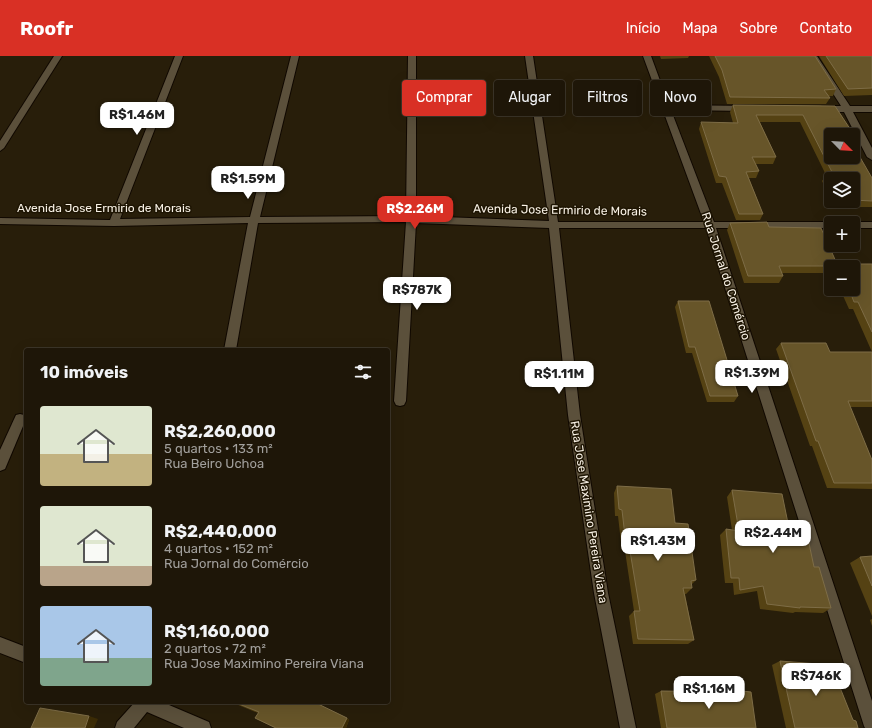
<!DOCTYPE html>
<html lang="pt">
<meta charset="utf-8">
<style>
:root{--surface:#1e1608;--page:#261f12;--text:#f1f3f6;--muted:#a19f9c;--line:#3c3529;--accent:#d93025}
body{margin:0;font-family:Rubik,sans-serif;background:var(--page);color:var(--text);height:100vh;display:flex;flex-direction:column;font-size:15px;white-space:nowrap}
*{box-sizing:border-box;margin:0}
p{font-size:13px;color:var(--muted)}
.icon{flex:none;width:22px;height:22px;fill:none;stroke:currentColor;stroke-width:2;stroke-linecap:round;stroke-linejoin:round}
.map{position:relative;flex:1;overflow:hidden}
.panel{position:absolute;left:24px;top:292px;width:366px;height:356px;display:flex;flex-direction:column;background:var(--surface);border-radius:4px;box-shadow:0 4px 16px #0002,0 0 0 1px var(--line)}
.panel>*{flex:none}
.banner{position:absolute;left:402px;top:24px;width:380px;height:36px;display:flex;gap:8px}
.needle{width:26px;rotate:114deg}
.controls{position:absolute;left:824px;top:72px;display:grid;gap:8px}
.controls a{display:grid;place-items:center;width:36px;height:36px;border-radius:4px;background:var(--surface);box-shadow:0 4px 16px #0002,0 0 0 1px var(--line);font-size:20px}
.price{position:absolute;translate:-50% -34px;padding:0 9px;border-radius:8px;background:#fff;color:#222;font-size:13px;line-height:26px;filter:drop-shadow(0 1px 2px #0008)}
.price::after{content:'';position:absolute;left:50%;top:24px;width:12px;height:9px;margin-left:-6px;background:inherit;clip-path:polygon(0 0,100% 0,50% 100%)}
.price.on{background:var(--accent);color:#fff}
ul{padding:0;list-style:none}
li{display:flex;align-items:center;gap:12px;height:100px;padding:0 16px}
li span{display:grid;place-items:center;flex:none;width:112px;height:80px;border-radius:4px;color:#555}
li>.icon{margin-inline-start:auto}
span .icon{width:48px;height:48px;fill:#fffc;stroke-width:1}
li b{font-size:17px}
h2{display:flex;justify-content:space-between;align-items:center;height:48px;padding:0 16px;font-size:17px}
.chip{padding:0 14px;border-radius:4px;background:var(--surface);box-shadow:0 4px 16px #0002,0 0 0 1px var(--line);font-size:14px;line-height:36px}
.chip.on{background:var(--accent);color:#fff}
header{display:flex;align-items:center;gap:24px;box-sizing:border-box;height:56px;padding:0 20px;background:var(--accent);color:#fff}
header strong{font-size:19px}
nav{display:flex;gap:22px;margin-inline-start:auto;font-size:14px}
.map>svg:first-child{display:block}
</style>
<header>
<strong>Roofr</strong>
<nav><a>Início</a><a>Mapa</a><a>Sobre</a><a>Contato</a></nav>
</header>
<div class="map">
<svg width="872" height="672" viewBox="0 0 872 672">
<rect width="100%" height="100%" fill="#281e0a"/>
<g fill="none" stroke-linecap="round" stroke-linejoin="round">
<defs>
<g id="street">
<path d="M54,0H62L4,92L0,95V85Z"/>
<path d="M175,0H183L120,163L250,161L291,0H299L260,161L406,160L408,0H416V160L549,165L525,0H533L558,166H704L643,0H651L669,49L751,50L752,52L748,55L671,54L714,166H831L835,167H831V172H716L872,645V672H865L864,670L706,172H559L580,359L608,537L636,672H620L594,537L568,359L549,172L416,167L406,345L404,349L400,350L396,349L394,345L406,166L258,167L236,294H224L248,167L114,170L0,168V162L110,164Z"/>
<path d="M809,0H817L850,50H872V56H853L872,92V104L867,101L844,56H822L818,53L822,50H841Z"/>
<path d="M853,166H872V172H853V167H849Z"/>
<path d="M20,358L24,359L26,363L5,413L0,415V394L16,359Z"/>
<path d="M0,581L26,591V607L0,597Z"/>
<path d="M135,646H162L209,666L211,672H184L147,656L134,672H115L117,666Z"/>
</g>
</defs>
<use href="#street" stroke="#100800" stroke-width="2"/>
<use href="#street" fill="#5b503b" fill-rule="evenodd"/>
</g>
<g fill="#554213">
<path d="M660,0H689L688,2L661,3Z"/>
<path d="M709,0H815L836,33L833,40H829L830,42L826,48H727L719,21Z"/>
<path d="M819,0H872V39L844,40Z"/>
<path d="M733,49L835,50L856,82L853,86V79H831L872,122V151H835L832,145H853V123H831V143L822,125L826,119L800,66H760L776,101L773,108H756L759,115L756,122H749L763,158L760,164H736L722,127H716L699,73L701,66L733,67L730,56Z"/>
<path d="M730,167L769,171L837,208H872V351H850L872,404V433L827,432L812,390H810L776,293L781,287L830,296H872L853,253H849L840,233H853V211H831V217H782L783,220L779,227H744L727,174Z"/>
<path d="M678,245L738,340L734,346H707L692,297H686L675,251Z"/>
<path d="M617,430L675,467L696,524L691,529L692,532L686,538H685L694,584L688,588H633L629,560L634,555L625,495H622L618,460H615L614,437Z"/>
<path d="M732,434L790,477L814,511L831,552L823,557L795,556L793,557L760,553L757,535L734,539L733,527H725L720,479L726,473L732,474L727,441Z"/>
<path d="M872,500V560L850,507L860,501Z"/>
<path d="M872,563V570L870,564Z"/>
<path d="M780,605L853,664L858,672H786L772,609Z"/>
<path d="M732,634L756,672H661L655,638L661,635H729Z"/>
<path d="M231,646H314L347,662L349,664L346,672H275L255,662L258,657Z"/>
</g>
<g fill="#3c2c06">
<path d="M89,660L98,663L94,672H85Z"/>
<path d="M347,662L349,664L346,672H342Z"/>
</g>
<g fill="#675529" stroke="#7e6d47">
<path d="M715,0H815L836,33L824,34L830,42L730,41L722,14Z"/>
<path d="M826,0H872V32L848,33Z"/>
<path d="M733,49L835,50L856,82H853V79H831V101H853V89L872,122V145L853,144V123H831V127L826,118H833L803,59H756L776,101H752L759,115L746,116L763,158H739L726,121L719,120L701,66L738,67Z"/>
<path d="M767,166L769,171L821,172L837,208H872V276L858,246H854L849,233H853V211H838V210H779L783,220H748L730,167Z"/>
<path d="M678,245H709L738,340H710L695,291H689Z"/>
<path d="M781,287H826L830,296H872V345H848L872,404V427H834L818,385H816Z"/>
<path d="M617,430L671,433L675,467L688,468L696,524L691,525L692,532H683L694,584L638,583L634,555H640L629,489H626L622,454L619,453Z"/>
<path d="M732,434L782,438L790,477L807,478L814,511H819L831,552L800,551V552L767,548L763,530L740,534L739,522H731L726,473L739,475Z"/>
<path d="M872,500V530L860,501Z"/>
<path d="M780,605L831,609L853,664L856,665L858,672H795Z"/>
<path d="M732,634L751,636L756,672H667L661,635L732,636Z"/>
<path d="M234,646H314L347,662L342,672H276L255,662L259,656Z"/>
<path d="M40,652L89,660L85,672H31Z"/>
</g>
<g text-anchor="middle" stroke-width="3" stroke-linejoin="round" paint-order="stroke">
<g font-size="12" fill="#f8f1e5" stroke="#1e1503">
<text x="104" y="156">Avenida Jose Ermirio de Morais</text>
<text transform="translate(560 154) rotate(1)" y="4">Avenida Jose Ermirio de Morais</text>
<text transform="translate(726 220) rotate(72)" y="4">Rua Jornal do Comércio</text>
<text transform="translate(589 456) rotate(81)" y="4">Rua Jose Maximino Pereira Viana</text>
</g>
</g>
</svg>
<div class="controls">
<a><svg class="needle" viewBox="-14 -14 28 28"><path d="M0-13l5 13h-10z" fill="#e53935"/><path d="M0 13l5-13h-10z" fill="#a19f9c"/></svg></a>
<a><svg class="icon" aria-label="layers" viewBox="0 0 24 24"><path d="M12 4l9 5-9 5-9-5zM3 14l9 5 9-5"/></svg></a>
<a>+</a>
<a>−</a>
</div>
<b class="price" style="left:137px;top:80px">R$1.46M</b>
<b class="price" style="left:248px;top:144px">R$1.59M</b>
<b class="price on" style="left:415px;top:174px">R$2.26M</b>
<b class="price" style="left:417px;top:255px">R$787K</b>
<b class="price" style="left:752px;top:338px">R$1.39M</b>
<b class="price" style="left:559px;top:339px">R$1.11M</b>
<b class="price" style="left:773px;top:498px">R$2.44M</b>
<b class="price" style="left:658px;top:506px">R$1.43M</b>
<b class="price" style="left:816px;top:641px">R$746K</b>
<b class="price" style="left:709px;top:654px">R$1.16M</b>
<div class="banner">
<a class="chip on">Comprar</a>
<a class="chip">Alugar</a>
<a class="chip">Filtros</a>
<a class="chip">Novo</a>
</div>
<section class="panel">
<h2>10 imóveis<svg class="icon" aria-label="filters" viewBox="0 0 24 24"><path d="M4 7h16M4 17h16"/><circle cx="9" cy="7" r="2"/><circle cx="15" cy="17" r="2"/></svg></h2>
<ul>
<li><span style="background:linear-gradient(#dfe7d0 60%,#c2b280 0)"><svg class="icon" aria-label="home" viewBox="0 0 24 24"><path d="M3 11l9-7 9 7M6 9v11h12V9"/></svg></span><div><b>R$2,260,000</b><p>5 quartos · 133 m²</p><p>Rua Beiro Uchoa</p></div></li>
<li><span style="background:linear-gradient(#dfe7d0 75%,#b9a48a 0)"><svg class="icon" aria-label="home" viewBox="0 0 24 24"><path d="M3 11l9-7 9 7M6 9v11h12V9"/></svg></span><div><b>R$2,440,000</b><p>4 quartos · 152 m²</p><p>Rua Jornal do Comércio</p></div></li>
<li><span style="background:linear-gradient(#a9c7e8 65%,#7fa58c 0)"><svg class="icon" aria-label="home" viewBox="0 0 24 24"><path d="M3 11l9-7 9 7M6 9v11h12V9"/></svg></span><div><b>R$1,160,000</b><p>2 quartos · 72 m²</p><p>Rua Jose Maximino Pereira Viana</p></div></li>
</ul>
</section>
</div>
